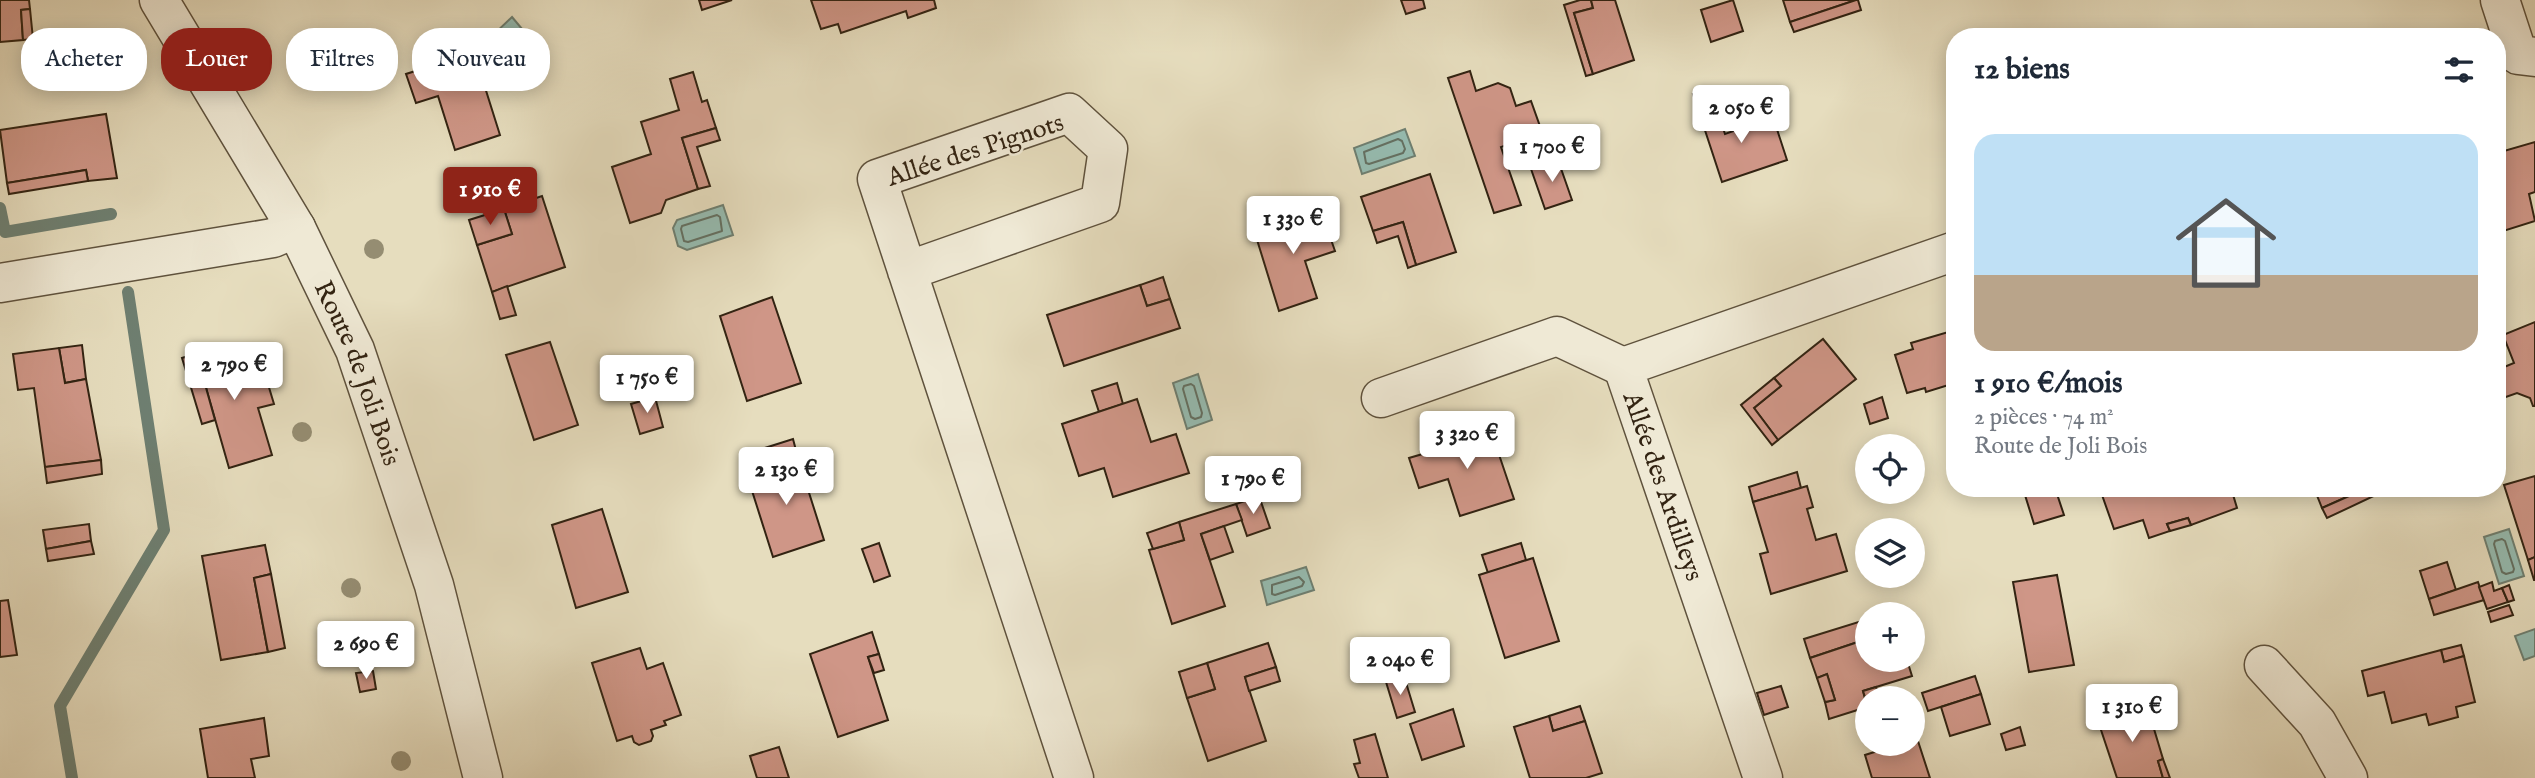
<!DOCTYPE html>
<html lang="fr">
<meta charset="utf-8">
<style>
:root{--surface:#fff;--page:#f2f2f3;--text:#1f2937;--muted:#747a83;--accent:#8f2418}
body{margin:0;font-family:"IM FELL English",serif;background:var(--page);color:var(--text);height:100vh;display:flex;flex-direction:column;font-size:26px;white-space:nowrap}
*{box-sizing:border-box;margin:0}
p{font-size:23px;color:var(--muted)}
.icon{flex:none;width:38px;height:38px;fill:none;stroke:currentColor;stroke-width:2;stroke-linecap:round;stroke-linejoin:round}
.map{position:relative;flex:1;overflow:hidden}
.details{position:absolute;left:1946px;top:28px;width:560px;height:469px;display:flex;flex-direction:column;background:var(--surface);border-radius:28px;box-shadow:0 4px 18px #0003}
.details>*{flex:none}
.banner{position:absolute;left:21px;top:28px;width:665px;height:63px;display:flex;gap:14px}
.fabs{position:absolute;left:1855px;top:434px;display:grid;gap:14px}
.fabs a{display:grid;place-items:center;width:70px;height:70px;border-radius:50%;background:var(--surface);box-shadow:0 4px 18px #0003;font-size:35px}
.price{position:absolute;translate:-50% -60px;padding:0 16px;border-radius:7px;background:#fff;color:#222;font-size:23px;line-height:46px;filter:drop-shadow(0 2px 4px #0008)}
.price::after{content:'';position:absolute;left:50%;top:42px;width:21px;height:16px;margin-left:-10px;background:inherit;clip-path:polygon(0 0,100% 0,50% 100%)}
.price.on{background:var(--accent);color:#fff}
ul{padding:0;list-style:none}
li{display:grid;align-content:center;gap:14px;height:371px;padding:0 28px}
li span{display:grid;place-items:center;height:217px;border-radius:21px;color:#555}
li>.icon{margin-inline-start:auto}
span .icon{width:126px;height:126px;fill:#fffc;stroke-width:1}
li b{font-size:30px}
h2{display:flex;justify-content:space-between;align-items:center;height:84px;padding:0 28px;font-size:30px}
.pill{padding:0 24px;border-radius:28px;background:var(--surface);box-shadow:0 4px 18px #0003;font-size:24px;line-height:63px}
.pill.on{background:var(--accent);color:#fff}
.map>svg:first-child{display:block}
</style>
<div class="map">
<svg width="2535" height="778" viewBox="0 0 2535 778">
<rect width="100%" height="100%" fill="#e6ddbe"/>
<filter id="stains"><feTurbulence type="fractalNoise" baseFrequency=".00286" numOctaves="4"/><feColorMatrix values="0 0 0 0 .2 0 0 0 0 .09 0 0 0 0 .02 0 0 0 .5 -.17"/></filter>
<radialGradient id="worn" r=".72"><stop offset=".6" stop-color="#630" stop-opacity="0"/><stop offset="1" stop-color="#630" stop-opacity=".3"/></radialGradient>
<g fill="#96bcb1" stroke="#6e7f71" stroke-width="2">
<path d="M512,17L533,42L541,67L515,75L509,56L492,36Z"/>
<path d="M1405,129L1415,156L1362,174L1354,148Z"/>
<path d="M723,205L733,235L687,250L678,246L673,228L677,220Z"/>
<path d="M1198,374L1212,420L1187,429L1173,383Z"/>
<path d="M2509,529L2524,576L2499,584L2484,537Z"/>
<path d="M1306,567L1314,590L1267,605L1261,581Z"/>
<path d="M2535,629V656L2524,660L2515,636Z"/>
</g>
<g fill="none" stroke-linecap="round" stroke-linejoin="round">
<g stroke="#647062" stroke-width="2">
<path d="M510,29C522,34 528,47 531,60L529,63L520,64L515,52L503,39L504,35Z"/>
<path d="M1398,139L1402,141L1405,149L1403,153L1369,164L1366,163L1364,152Z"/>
<path d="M717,215L720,217L722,231L688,242L684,241L681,229L682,226Z"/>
<path d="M1191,384L1194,386L1202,413L1201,417L1195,419L1191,417L1183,389L1184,386Z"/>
<path d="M2502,539L2505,541L2514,569L2513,572L2506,574L2502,572L2494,544L2495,541Z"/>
<path d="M1299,577L1304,582L1302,586L1275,595L1272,594V585Z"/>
</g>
<g stroke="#6e7f71" stroke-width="12">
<path d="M0,208L5,232L111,214"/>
<path d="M72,778L60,706L164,530L128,292"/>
</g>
</g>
<g fill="#cf9687" stroke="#322312" stroke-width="2">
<path d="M0,0H29L30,9L21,10L23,40L0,42Z"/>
<path d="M699,0H732L702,10Z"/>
<path d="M811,0H934L936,8L908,18L906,11L841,33L838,24L821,29Z"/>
<path d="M1401,0H1423L1425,8L1406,14Z"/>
<path d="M1580,0H1591L1593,8L1574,13L1593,74L1586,76L1564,5Z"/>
<path d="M1591,0H1615L1634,60L1593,74L1574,13L1593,8Z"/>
<path d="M1733,0L1743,31L1711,42L1701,10Z"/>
<path d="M1783,0H1856L1790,22Z"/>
<path d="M1856,0H1858L1861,10L1794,32L1790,22Z"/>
<path d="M30,9L33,39L23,40L21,10Z"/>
<path d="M485,49L494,77L483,81L500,135L455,150L438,96L416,103L406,74Z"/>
<path d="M1470,71L1476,91L1498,83L1510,88L1516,106L1531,101L1542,132L1501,147L1521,205L1494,213L1448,78Z"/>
<path d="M693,72L702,102L707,100L716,128L682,138L698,189L666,200L661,213L630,223L612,167L651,154L641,122L679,110L670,79Z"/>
<path d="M1710,88L1714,101L1697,106L1693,94Z"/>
<path d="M1714,101L1725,134L1773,117L1787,160L1722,182L1697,106Z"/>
<path d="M106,114L117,178L88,181L86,170L7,183L0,130Z"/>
<path d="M716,128L720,140L697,147L710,186L698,189L682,138Z"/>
<path d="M2535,142V192L2529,194L2535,221L2497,233V153Z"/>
<path d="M1558,160L1572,200L1545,209L1531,169Z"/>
<path d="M86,170L88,181L9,194L7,183Z"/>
<path d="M1430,174L1456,252L1416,265L1403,222L1373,231L1361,197Z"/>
<path d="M542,196L565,267L492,292L477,245L512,234L504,209Z"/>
<path d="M1320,208L1335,251L1305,261L1317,298L1279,311L1254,230Z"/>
<path d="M504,209L512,234L477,245L469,220Z"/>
<path d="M1403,222L1416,265L1408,268L1398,236L1377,243L1373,231Z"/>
<path d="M1163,277L1170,299L1147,306L1140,285Z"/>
<path d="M1140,285L1147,306L1170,299L1180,328L1064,366L1047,315Z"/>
<path d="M507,286L516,315L500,319L492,292Z"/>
<path d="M772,297L801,383L747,401L720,316Z"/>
<path d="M2535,322V406H2533L2530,398L2517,393L2503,398L2497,384V370L2514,363L2503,335Z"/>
<path d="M1955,330V383L1926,392L1925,388L1907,393L1895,355L1913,349L1911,343Z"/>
<path d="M1823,339L1856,379L1778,440L1754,408L1781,386L1774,378Z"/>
<path d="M550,342L578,425L534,440L506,355Z"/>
<path d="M228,344L235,368L261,361L274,404L258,408L272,455L229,468L203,377L189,381L182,358Z"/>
<path d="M82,345L86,379L65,383L59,348Z"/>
<path d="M59,348L65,383L86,379L101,460L45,467L34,388L18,390L13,354Z"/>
<path d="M203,377L215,420L202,424L189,381Z"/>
<path d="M1774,378L1781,386L1754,408L1778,440L1772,445L1741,405Z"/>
<path d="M1117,383L1123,404L1099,412L1092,391Z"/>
<path d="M655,397L663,427L640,434L631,404Z"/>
<path d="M1882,397L1888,418L1870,424L1864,404Z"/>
<path d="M1137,399L1151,442L1176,434L1189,473L1113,497L1104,468L1079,476L1062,424Z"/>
<path d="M1489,425L1514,499L1460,516L1448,479L1419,488L1409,458L1450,446L1447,438Z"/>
<path d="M793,439L798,458L758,471L752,452Z"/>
<path d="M798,458L824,540L773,557L747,475Z"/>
<path d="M101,460L102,474L47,483L45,467Z"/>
<path d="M1797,472L1801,488L1753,502L1749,487Z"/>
<path d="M2535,476V557L2528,560L2504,485Z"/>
<path d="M1807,486L1813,507L1807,509L1816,540L1836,534L1847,571L1771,594L1760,554L1768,552L1753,502Z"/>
<path d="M2043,488H2055L2064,515L2034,524L2025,495Z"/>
<path d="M2124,488H2231L2237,508L2191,525L2188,518L2167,524L2170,531L2149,538L2143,520L2114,529L2102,495Z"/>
<path d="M2314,488H2367L2322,508Z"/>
<path d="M2367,488H2376L2378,494L2327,518L2322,508Z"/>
<path d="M1259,496L1270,528L1247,536L1236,504Z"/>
<path d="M1236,504L1242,520L1201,534L1225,606L1172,624L1149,550L1184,540L1179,522Z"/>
<path d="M602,509L628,592L576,608L552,525Z"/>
<path d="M2188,518L2191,525L2170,531L2167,524Z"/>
<path d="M1179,522L1184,540L1153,549L1147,533Z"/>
<path d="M89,524L91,541L46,549L43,530Z"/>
<path d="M1224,526L1233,552L1210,560L1201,534Z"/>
<path d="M91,541L94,554L48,561L46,549Z"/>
<path d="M879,543L890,576L874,582L862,549Z"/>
<path d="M1521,543L1526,560L1488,573L1482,555Z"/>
<path d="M265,545L271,574L254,578L268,652L221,660L202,556Z"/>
<path d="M2535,557V580H2534L2528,560Z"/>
<path d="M1533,558L1559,641L1505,658L1479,575Z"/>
<path d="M2447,562L2456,590L2429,599L2420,571Z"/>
<path d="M271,574L285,648L268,652L254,578Z"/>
<path d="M2057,575L2074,665L2029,672L2013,582Z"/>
<path d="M2478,582L2484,600L2434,615L2429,599Z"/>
<path d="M2492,582L2494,591L2502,588L2508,602L2487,609L2479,587Z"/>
<path d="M2509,585L2514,600L2508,602L2502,588Z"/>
<path d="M8,600L17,655L0,657V601Z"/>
<path d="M2509,605L2513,615L2491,622L2488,612Z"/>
<path d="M1865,620L1867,639L1810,658L1804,639Z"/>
<path d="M872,632L879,654L868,657L888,720L838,737L810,654Z"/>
<path d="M1867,639V660H1907L1912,676L1863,691L1867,707L1829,719L1825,702L1835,700L1827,674L1817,678L1810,658Z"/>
<path d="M1268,643L1276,667L1245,677L1266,741L1208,761L1187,698L1215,689L1207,663Z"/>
<path d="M2461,645L2464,656L2444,662L2441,650Z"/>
<path d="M640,648L647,669L663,663L681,715L664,721L666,725L651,730L653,736L651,741L639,745L634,742L632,736L617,741L592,663Z"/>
<path d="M2441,650L2444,662L2464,656L2475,702L2456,707L2458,717L2429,725L2426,714L2392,723L2384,692L2368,696L2362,671Z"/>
<path d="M879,654L884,670L874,673L868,657Z"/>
<path d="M1207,663L1215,689L1187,698L1179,672Z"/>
<path d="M1276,667L1280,681L1249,691L1245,677Z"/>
<path d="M373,671L376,689L360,692L356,673Z"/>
<path d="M1827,674L1835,700L1825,702L1817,678Z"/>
<path d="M1404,676L1415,712L1397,718L1386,682Z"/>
<path d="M1975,676L1981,694L1928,711L1922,693Z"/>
<path d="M1781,686L1788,707L1764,715L1757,693Z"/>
<path d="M1876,687L1880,698H1867V703L1863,691Z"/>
<path d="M1981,694L1990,724L1950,736L1941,707Z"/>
<path d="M2140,704L2144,721L2151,719L2163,759L2158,761L2163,778H2117L2097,718Z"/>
<path d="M1580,706L1585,721L1553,731L1549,716Z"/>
<path d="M1453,709L1464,746L1422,760L1410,724Z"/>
<path d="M1549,716L1553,731L1585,721L1602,773L1586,778H1530L1514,727Z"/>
<path d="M264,718L269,756L251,759L255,778H208L200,729Z"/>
<path d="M2020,727L2025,745L2006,750L2001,734Z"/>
<path d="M1375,734L1388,778H1359L1354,764L1360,763L1354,740Z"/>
<path d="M1917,738L1930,778H1872L1865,755L1900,744H1913V740Z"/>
<path d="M779,747L789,778H757L750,756Z"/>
<path d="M2163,759L2170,778H2163L2158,761Z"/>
</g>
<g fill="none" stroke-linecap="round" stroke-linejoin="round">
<defs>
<g id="minor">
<path id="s1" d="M159,0L296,228L355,350L434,585L483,778"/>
<path d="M2500,0L2518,55L2535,57"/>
<path d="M907,271L1100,203L1108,149L1069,113L877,179L1074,778"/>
<path d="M0,283L273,238L296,228"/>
<path d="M1381,398L1557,336L1623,367"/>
<path d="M2264,665L2317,723L2348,778"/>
<path d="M1763,778L1623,367L1955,251"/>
</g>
</defs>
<use href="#minor" stroke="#5f523d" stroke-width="41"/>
<use href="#minor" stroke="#efe9d5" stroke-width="38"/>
</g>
<g fill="#958d72">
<circle cx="374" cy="249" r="10"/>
<circle cx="302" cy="432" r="10"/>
<circle cx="351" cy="588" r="10"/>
<circle cx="401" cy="761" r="10"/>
</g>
<g text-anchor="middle" stroke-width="5" stroke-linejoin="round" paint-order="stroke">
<g font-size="26" fill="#322312" stroke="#efe9d5">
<text transform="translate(975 149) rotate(-18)" y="9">Allée des Pignots</text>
<text dy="9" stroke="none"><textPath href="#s1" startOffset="424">Route de Joli Bois</textPath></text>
<text transform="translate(1664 486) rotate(71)" y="9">Allée des Ardilleys</text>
</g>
</g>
<rect width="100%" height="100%" filter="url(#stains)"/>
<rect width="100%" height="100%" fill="url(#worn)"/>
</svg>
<div class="fabs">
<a><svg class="icon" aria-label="locate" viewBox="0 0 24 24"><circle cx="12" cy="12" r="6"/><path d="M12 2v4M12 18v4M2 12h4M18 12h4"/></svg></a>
<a><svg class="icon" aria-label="layers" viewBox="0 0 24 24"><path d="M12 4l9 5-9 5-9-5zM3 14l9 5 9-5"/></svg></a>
<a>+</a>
<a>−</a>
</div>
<b class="price" style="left:1741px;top:145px">2 050 €</b>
<b class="price" style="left:1552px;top:184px">1 700 €</b>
<b class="price on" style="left:490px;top:227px">1 910 €</b>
<b class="price" style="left:1293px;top:256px">1 330 €</b>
<b class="price" style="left:234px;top:402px">2 790 €</b>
<b class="price" style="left:647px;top:415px">1 750 €</b>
<b class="price" style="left:1467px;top:471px">3 320 €</b>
<b class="price" style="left:786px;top:507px">2 130 €</b>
<b class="price" style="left:1253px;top:516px">1 790 €</b>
<b class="price" style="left:366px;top:681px">2 690 €</b>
<b class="price" style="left:1400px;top:697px">2 040 €</b>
<b class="price" style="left:2132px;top:744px">1 310 €</b>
<div class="banner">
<a class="pill">Acheter</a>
<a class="pill on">Louer</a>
<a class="pill">Filtres</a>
<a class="pill">Nouveau</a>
</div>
<section class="details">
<h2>12 biens<svg class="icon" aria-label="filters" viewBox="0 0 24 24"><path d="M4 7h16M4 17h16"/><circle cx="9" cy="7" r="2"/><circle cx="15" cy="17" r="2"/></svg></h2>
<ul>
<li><span style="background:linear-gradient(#bfe0f5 65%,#b9a48a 0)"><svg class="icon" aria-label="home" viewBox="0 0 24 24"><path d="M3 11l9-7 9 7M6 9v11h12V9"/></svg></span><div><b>1 910 €/mois</b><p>2 pièces · 74 m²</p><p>Route de Joli Bois</p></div></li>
</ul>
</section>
</div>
